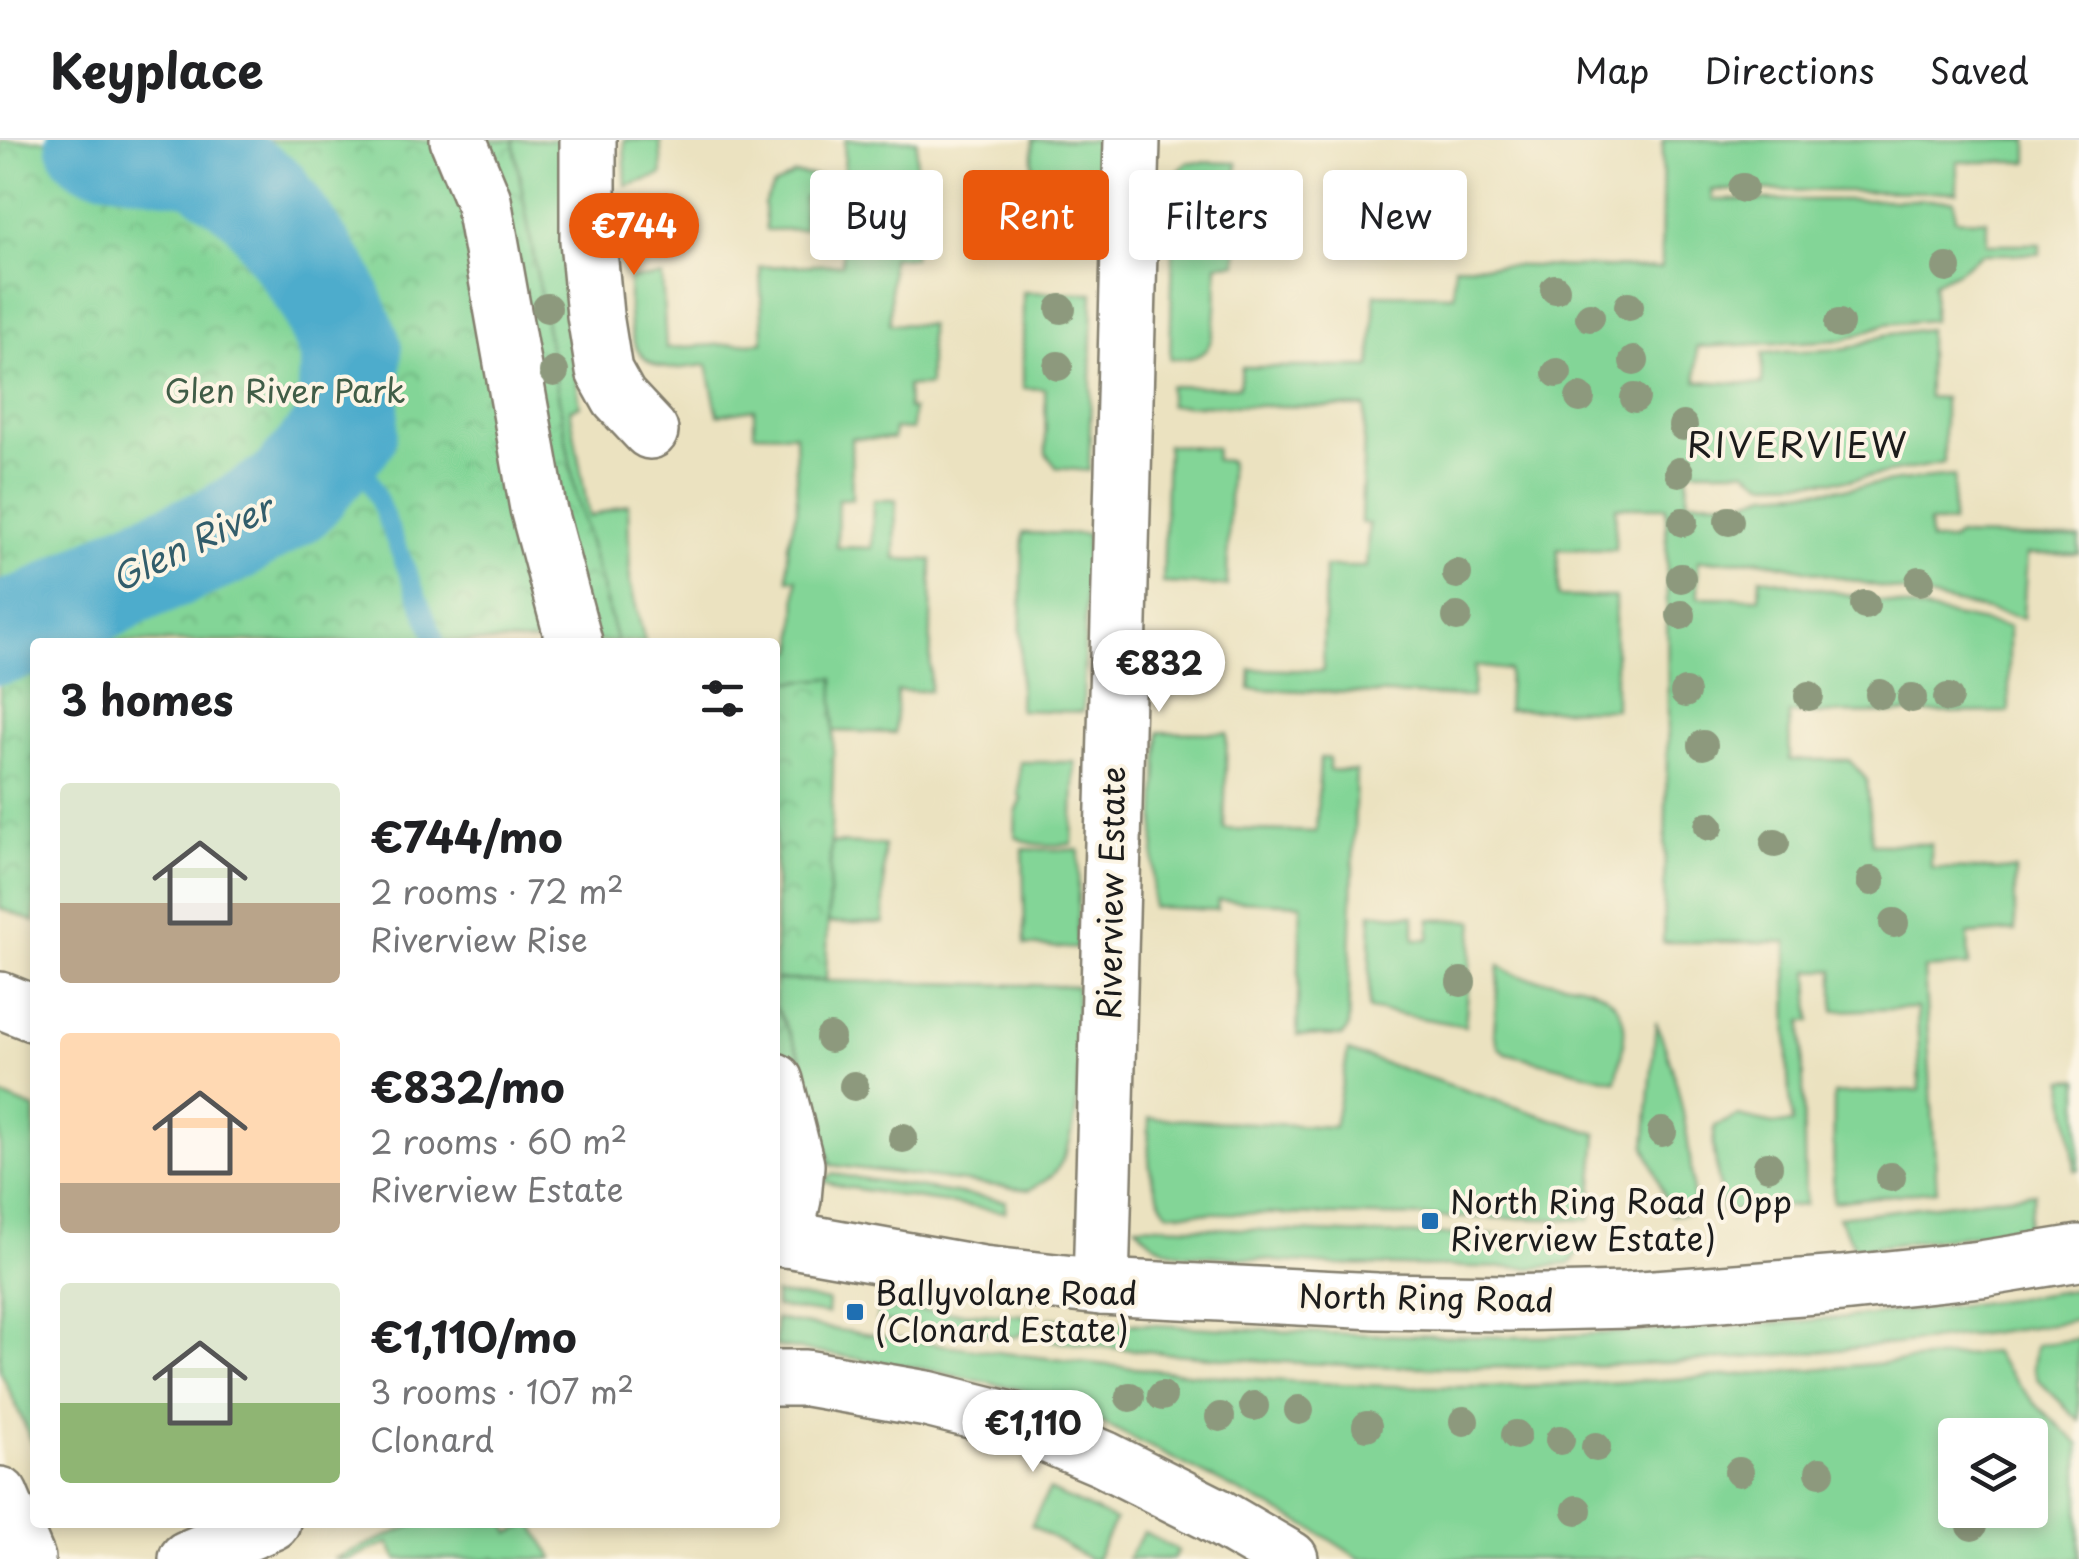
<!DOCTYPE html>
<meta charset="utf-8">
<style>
:root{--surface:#fff;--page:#f2f2f2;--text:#202124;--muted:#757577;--line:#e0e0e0;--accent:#ea580c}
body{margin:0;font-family:"Playpen Sans",sans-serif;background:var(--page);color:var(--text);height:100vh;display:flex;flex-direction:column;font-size:38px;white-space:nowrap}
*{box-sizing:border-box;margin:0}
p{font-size:32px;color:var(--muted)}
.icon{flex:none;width:55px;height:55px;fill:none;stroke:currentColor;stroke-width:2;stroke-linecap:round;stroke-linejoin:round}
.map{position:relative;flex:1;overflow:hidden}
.details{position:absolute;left:30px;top:498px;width:750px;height:890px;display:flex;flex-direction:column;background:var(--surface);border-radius:10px;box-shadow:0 5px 15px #0003}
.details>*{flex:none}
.banner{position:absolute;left:810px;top:30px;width:950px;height:90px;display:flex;gap:20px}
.buttons{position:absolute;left:1938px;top:1278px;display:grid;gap:20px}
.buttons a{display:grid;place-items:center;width:110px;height:110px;border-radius:10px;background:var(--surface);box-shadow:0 5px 15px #0003;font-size:50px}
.price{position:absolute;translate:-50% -85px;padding:0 22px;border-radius:35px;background:#fff;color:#222;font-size:32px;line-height:65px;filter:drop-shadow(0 2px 5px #0008)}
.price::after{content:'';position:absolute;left:50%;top:60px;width:30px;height:22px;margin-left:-15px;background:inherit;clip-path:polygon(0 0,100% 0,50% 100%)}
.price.active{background:var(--accent);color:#fff}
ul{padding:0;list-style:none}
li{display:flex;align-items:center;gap:30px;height:250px;padding:0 30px}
li span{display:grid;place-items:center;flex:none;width:280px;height:200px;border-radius:10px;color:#555}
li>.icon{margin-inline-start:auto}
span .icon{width:120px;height:120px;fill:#fffc;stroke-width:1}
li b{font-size:42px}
h2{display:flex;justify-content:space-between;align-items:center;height:120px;padding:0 30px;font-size:42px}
.pill{padding:0 35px;border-radius:10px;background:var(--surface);box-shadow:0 5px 15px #0003;font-size:35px;line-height:90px}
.pill.active{background:var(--accent);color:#fff}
header{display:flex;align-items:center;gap:60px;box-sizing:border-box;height:140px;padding:0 50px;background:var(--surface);border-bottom:2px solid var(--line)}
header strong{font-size:48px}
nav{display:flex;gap:55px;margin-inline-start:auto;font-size:35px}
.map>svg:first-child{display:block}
</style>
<header>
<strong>Keyplace</strong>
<nav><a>Map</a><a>Directions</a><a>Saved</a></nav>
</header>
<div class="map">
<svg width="2079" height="1419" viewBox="0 0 2079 1419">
<defs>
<pattern id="park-crowns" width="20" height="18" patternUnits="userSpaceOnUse" patternTransform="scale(2.5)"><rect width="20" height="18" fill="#83d597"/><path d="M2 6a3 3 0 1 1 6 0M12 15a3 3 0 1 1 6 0" fill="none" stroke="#71b682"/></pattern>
</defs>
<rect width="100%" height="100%" fill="#fcf5e5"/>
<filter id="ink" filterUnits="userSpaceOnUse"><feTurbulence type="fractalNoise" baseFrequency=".01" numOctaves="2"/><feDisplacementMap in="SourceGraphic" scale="20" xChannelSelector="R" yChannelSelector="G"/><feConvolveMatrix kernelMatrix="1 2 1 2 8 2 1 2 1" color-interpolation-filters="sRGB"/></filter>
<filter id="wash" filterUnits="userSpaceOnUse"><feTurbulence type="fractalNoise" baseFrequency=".0048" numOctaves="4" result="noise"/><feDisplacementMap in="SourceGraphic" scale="40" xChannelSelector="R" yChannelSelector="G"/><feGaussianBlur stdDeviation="2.25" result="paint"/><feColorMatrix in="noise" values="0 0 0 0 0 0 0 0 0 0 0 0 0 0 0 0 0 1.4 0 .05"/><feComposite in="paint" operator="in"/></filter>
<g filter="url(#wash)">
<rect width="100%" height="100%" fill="#ebe2c0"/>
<g fill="#83d597" stroke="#50785a" stroke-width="2.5" fill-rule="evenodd">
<path d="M513,0H561L569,182L580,266L570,269L589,377L628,364L630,443L645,502H617L576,356Z"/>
<path d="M624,0H660L662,35L626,46Z"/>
<path d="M845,0H917L913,118L891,117L890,184L929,185V246H907L908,269H913L912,290L894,289L893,299L851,298L852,359H838L837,407L872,408L873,360H896L895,419L932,420L930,551H897L895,593L832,591L833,538L775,543V512L795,510L797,439H788V404L797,369L795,294L754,293V269L718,275L707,225C694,226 678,230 666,228C622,220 630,173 629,139L662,136L666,208L763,202L760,127L842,124L843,57H804V89L766,90L764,64L773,47L795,34L844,39Z"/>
<path d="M1033,0H1097L1095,86H1032Z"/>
<path d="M1663,0H2028V22H1957V52L1712,50L1713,60H1954L1955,79L1987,80V104H2040V114H1982L1957,132L1934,143L1933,180L1886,184L1844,200L1697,207V241L1762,245L1763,213L1847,209L1885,195L1928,189V257L1944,258V323L1850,340L1764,342L1745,330H1688L1687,360L1744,361L1768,353L1849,348L1898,341L1954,336L1952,383H1929L1930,401H1952L1958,396L2079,398V414H2027L2023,478L1760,420L1698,421V457L1759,458L1760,437L2009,487V572L1789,574L1790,620H1849L1867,640L1872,704H1931V728L2015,730V791L1968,795L1969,826L1924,829L1937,1050L1833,1062L1834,954L1920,950L1917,868L1834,871V830L1809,831L1811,881H1802L1805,1065L1723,1071L1713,1005L1715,986L1738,976L1774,984L1793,983L1788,937L1787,802H1663L1668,575L1666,367H1616L1615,410L1558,409V457H1615V569L1507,570L1509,530L1475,526L1472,557L1250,549L1251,529L1323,531L1325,427H1366L1369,384L1361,383L1365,267L1169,265V246L1239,247L1242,227H1371L1375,154L1454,155V125L1661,128Z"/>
<path d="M1187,22L1237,23V123L1217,124C1216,145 1220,204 1201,214C1191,220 1180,219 1170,219L1175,35Z"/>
<path d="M1023,152L1093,153L1089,331L1057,328L1046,314L1045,249L1023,248Z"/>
<path d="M1167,305L1216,308L1215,320L1230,321L1227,446L1163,443Z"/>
<path d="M1023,393L1087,394L1083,572L1019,570Z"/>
<path d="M1159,592L1227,593L1224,689L1316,692L1320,618H1329V630L1356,631L1348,888L1342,896L1297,895L1301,764L1218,760L1217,770L1152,767Z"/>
<path d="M1020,622H1075L1072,704C1053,705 1031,708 1015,696L1016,673L1022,659L1019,654Z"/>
<path d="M831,703L884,705V783H828Z"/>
<path d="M1023,709L1079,710L1077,809L1025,805Z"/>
<path d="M1371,773L1414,776V799H1429L1430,779L1474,781L1465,886L1369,869Z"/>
<path d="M1499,825C1505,829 1512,834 1520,836C1555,845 1618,837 1624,886C1626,903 1619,924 1616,941L1506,913L1499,908L1494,893Z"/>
<path d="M775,840L1076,846C1077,898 1088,989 1055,1032C1049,1040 1037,1045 1029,1050L831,1025L800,915L775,865Z"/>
<path d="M1656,882C1681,943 1692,1007 1694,1073L1672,1075L1645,1006Z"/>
<path d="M1348,911L1597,994L1590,1080L1167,1072C1146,1039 1148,1015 1149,978L1334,987Z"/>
<path d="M2079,939V1030H2075L2064,940Z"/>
<path d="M0,955L35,969V1308L0,1230Z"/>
<path d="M833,1034L1006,1061L1005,1072L844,1047L822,1041Z"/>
<path d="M2035,1053L2026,1088L1856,1109L1838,1077Z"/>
<path d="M1136,1085L1369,1094L1584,1096L1580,1110L1570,1124L1534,1128L1332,1125L1184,1114C1163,1109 1149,1103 1136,1085Z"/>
<path d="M2079,1149V1180C1737,1232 1390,1245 1047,1200L1049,1178C1206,1189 1363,1197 1519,1197C1562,1197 1606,1193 1648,1191C1793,1184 1936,1171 2079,1149Z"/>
<path d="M775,1154L828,1161L827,1174L775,1167Z"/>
<path d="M878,1169L1023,1175L1029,1180C1029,1189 1023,1194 1015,1197L877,1181Z"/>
<path d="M775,1179C859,1195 944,1205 1029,1216C1193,1236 1360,1251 1526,1246C1682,1241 1837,1229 1993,1212L2035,1264L2079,1304V1419H1360L1315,1390L1049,1256L924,1229L775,1206ZM2030,1295V1370H1955V1295Z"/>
<path d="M2079,1199V1280L2038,1240L2033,1227L2036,1205Z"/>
<path d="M1049,1350L1115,1380L1096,1419H1089L1031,1385Z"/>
<path d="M420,1382L505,1383L510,1393L532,1383L554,1419H496L495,1417L488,1419H397L389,1403L348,1419H333Z"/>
<path d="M1144,1392L1178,1411L1173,1419H1127Z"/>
</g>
<g fill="url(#park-crowns)" stroke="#50785a" stroke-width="2.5">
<path d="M0,0H513L576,356L617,502H35V782L0,768Z"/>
<path d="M834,538L833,632L826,840H775V543Z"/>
<path d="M775,865L800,915L831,1025L775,1013Z"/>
</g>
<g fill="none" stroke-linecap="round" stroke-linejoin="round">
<path stroke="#4daccc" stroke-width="18" d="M347,289L376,354L436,502"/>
<path stroke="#4daccc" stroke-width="102" d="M0,494L41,480L132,433L224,395L291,355L347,289L351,211L326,150L263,59L202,16L97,0"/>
</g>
</g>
<g filter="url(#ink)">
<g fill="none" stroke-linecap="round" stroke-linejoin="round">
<defs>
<g id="minor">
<path d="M458,0L483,60L538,368L574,502"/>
<path d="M588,0V100L595,175L604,231L619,258L650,291"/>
<path d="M775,941L796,1025L793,1059L784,1099"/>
<path d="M1101,1147L1132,0"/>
<path d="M775,1238H806L927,1259L1015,1281L1104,1319L1213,1374L1290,1419"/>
<path d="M0,1355L27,1419"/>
<path d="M187,1419L272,1382"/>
</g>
<g id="major">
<path d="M0,860L35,874"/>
<path d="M775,1097L983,1134L1101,1147L1377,1161L1508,1163L1628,1160L1841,1144L1981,1129L2079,1113"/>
</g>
</defs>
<use href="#minor" stroke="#847f6e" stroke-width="60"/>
<use href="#major" stroke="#847f6e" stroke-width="60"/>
<use href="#minor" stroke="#fff" stroke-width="55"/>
<use href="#major" stroke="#fff" stroke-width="55"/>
</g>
<g fill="#8d997d">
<circle cx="1743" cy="48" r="15"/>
<circle cx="1947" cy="128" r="15"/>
<circle cx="1555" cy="149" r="15"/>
<circle cx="1629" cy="166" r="15"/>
<circle cx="547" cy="168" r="15"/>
<circle cx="1061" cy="169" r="15"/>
<circle cx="1590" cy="177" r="15"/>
<circle cx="1839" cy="184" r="15"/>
<circle cx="1634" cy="221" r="15"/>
<circle cx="1058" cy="226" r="15"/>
<circle cx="554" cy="232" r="15"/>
<circle cx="1557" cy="233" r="15"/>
<circle cx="1580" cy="258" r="15"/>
<circle cx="1635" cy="258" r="15"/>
<circle cx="1683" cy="286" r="15"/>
<circle cx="1679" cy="332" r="15"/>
<circle cx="1729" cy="381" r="15"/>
<circle cx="1683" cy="382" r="15"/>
<circle cx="1457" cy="434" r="15"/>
<circle cx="1681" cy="438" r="15"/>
<circle cx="1920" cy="441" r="15"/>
<circle cx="1865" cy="465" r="15"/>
<circle cx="1681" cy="475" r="15"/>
<circle cx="1457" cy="477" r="15"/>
<circle cx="1685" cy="553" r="15"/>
<circle cx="1880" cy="554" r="15"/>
<circle cx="1809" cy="556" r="15"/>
<circle cx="1912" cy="558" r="15"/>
<circle cx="1948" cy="558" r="15"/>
<circle cx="1703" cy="605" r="15"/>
<circle cx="1709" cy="686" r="15"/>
<circle cx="1775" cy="703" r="15"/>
<circle cx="1871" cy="741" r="15"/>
<circle cx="1894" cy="783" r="15"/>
<circle cx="1461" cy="842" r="15"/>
<circle cx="830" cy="898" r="15"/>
<circle cx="854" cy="946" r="15"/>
<circle cx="1662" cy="992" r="15"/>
<circle cx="903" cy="998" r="15"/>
<circle cx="1768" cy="1026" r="15"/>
<circle cx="1891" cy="1037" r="15"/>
<circle cx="1162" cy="1256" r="15"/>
<circle cx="1130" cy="1257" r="15"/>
<circle cx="1254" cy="1266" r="15"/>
<circle cx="1299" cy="1270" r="15"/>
<circle cx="1220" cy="1277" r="15"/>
<circle cx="1464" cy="1281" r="15"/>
<circle cx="1367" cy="1286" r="15"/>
<circle cx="1516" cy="1295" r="15"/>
<circle cx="1560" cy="1300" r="15"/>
<circle cx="1596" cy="1307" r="15"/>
<circle cx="1739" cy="1332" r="15"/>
<circle cx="1820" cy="1332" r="15"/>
<circle cx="1577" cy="1370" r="15"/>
<circle cx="1972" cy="1386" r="15"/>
</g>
</g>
<g fill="#1f6fb2" stroke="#fcf5e5" stroke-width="4">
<rect x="1420" y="1071" width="20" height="20" rx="5"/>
<rect x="845" y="1162" width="20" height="20" rx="5"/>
</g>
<g text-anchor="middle" stroke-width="8" stroke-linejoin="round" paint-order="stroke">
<g font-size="32" fill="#405d47" stroke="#fcf5e5">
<text x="285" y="263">Glen River Park</text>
</g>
<g font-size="32" fill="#1c1c1c" stroke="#fcf5e5">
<text transform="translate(1112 753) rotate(-89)" y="11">Riverview Estate</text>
<text transform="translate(1426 1159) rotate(1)" y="11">North Ring Road</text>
</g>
<g font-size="32" fill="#1c1c1c" stroke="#fcf5e5" text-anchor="start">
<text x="1450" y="1074">North Ring Road (Opp<tspan x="1450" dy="37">Riverview Estate)</tspan></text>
<text x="875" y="1165">Ballyvolane Road<tspan x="875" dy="37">(Clonard Estate)</tspan></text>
</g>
<g font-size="35" letter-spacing="2.5" fill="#1c1c1c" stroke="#fcf5e5">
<text x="1798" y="318">RIVERVIEW</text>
</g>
<g font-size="35" font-style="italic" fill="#325d6b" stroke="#fcf5e5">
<text transform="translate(192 404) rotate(-26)" y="12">Glen River</text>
</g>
</g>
</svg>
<div class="buttons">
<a><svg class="icon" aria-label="layers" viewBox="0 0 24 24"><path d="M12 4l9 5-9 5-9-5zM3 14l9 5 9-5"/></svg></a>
</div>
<b class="price active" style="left:634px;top:138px">€744</b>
<b class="price" style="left:1159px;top:575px">€832</b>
<b class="price" style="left:1033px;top:1335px">€1,110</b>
<div class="banner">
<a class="pill">Buy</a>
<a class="pill active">Rent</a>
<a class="pill">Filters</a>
<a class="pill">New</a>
</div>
<section class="details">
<h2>3 homes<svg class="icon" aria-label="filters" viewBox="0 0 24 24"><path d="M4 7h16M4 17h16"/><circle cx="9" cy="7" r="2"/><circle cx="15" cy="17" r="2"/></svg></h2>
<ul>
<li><span style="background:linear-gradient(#dfe7d0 60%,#b9a48a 0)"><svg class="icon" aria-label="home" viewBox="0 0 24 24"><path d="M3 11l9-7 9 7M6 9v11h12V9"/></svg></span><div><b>€744/mo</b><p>2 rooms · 72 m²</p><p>Riverview Rise</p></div></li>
<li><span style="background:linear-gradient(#ffd9b3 75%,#b9a48a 0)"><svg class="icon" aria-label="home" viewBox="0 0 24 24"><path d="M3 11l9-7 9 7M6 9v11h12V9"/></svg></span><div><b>€832/mo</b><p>2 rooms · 60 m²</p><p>Riverview Estate</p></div></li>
<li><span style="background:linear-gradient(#dfe7d0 60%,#8fb573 0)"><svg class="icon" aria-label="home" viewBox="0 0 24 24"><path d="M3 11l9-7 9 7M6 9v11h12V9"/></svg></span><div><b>€1,110/mo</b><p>3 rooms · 107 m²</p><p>Clonard</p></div></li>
</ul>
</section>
</div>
